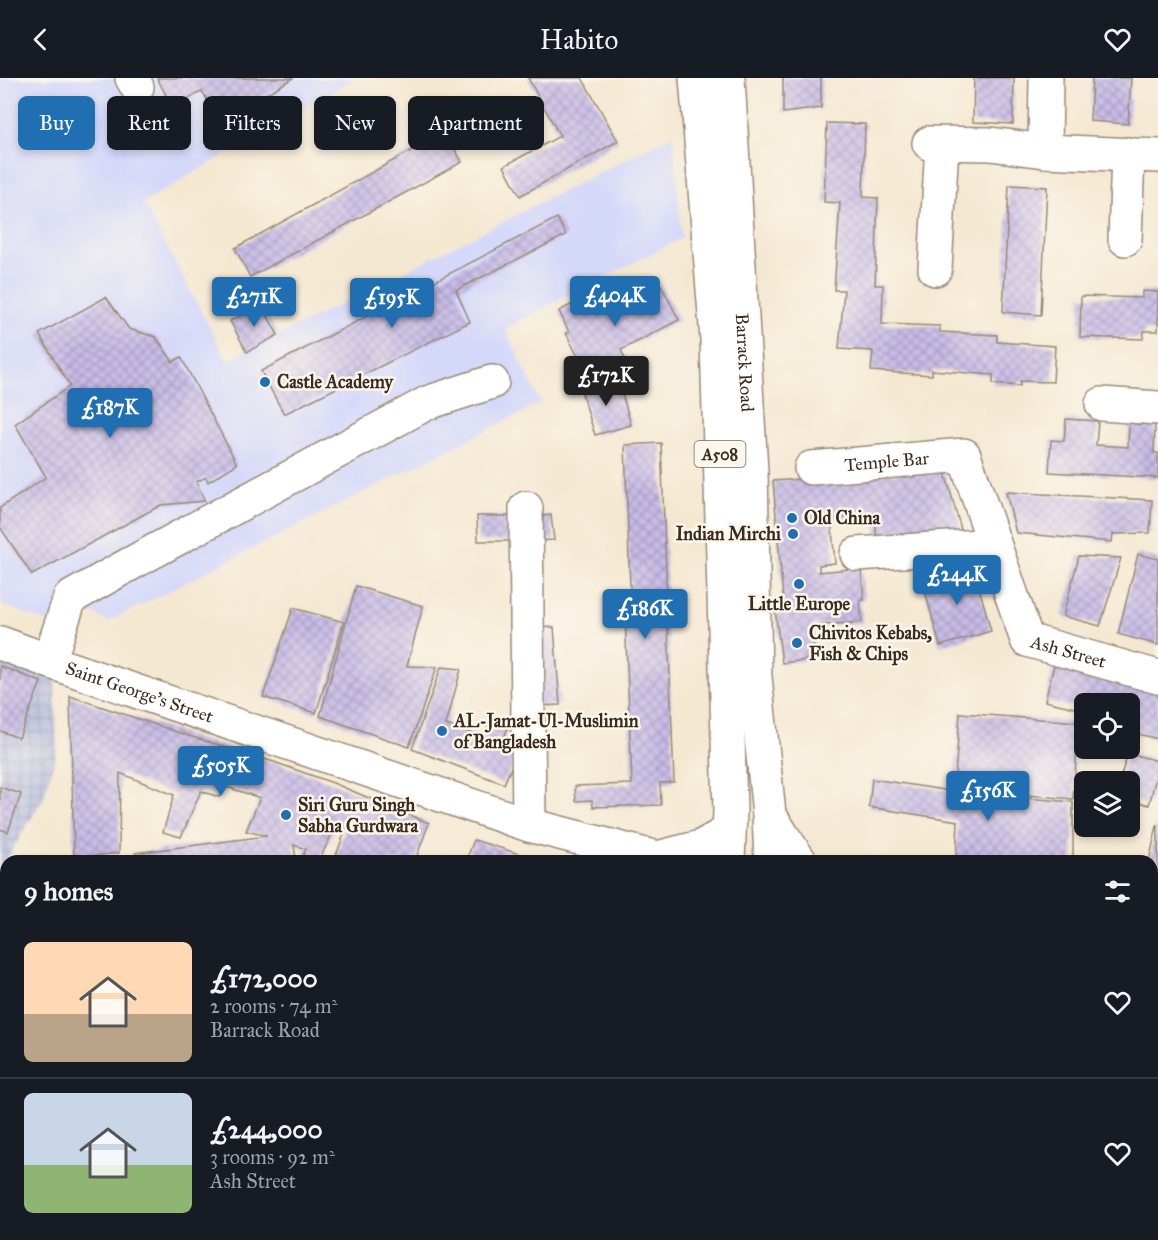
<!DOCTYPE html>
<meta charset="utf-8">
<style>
:root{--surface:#171b24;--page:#20242c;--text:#f1f3f6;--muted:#9ea1a6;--line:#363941;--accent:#1f6fb2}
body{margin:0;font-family:"IM FELL Great Primer",serif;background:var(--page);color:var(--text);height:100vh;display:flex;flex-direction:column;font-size:22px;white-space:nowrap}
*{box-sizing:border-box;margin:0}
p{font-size:20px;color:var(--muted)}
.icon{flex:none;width:33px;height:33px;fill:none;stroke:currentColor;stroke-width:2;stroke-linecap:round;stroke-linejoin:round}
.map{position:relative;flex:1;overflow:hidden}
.side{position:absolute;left:0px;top:777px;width:1158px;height:386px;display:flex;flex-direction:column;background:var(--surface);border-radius:18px 18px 0 0;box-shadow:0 3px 9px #0003}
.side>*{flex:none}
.guide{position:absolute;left:18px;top:18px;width:600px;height:54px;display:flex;gap:12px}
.buttons{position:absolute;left:1074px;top:615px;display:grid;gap:12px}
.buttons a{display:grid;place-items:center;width:66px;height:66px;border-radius:9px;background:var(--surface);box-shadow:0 3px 9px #0003;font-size:30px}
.price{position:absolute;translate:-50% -51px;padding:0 14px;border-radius:6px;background:var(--accent);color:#fff;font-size:20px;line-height:39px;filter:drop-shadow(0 2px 3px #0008)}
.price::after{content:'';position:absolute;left:50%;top:36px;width:18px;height:14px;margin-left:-9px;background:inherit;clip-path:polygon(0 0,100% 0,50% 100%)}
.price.active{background:#222;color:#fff}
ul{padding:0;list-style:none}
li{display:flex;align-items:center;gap:18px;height:150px;padding:0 24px}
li+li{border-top:2px solid var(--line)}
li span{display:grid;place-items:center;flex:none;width:168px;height:120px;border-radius:9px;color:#555}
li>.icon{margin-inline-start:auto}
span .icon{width:72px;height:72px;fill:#fffc;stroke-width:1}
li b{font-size:26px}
h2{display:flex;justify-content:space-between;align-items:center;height:72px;padding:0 24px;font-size:26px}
.pill{padding:0 21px;border-radius:9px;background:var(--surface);box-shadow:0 3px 9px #0003;font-size:21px;line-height:54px}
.pill.active{background:var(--accent);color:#fff}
header{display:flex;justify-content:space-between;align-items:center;height:78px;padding:0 24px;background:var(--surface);font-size:27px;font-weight:600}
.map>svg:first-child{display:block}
</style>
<header><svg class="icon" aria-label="back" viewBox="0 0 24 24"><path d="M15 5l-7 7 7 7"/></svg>Habito<svg class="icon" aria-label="heart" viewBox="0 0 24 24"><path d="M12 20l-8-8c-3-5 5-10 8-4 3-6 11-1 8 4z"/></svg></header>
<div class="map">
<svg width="1158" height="1162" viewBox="0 0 1158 1162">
<defs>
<pattern id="industrial-grid" width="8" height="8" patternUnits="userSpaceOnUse" patternTransform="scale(1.5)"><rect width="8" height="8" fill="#bdc3de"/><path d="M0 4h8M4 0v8" fill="none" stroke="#a3a8be"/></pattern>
<pattern id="building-cross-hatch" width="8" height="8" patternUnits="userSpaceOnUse" patternTransform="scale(1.5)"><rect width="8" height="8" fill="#c8bce8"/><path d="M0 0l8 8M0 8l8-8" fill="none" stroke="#a499bb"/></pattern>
</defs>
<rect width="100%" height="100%" fill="#fbf7ec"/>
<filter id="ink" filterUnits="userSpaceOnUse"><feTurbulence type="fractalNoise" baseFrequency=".0167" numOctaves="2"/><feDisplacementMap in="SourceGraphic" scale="12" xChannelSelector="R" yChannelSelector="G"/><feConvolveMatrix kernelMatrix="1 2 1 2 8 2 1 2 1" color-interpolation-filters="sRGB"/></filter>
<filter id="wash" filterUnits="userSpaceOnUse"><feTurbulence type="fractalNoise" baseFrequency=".008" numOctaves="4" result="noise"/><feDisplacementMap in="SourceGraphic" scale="24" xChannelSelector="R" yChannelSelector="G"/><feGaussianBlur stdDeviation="1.35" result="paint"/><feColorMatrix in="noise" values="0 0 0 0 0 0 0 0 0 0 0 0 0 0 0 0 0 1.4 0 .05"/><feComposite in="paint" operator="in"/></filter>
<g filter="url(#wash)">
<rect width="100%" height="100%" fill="#f4e8d1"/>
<g fill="#d4d8f9">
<path d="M0,0H355L143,125L228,283L673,57L682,160L505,250L541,325L107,544L71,520L53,546L0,526Z"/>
<path d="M1152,961L1158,963V1162H175L188,1156H1152Z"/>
</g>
<g fill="url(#industrial-grid)">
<path d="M0,581L55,601L57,672L44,719L0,792Z"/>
<path d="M0,806L6,812V1156L41,1157L29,1162H0Z"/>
</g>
<g id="blocks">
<g fill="url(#building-cross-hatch)">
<path d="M157,0H293L220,43L202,13L132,55L125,42L166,17Z"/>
<path d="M528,0H582L618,63L520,118L504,88L560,58Z"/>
<path d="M783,0H821V30L783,35Z"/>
<path d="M974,0H1014L1013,46L973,44Z"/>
<path d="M1092,0H1131L1128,46L1090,43Z"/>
<path d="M827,45L865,46L863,119L878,120L875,207H883L882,246L940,248V254L997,257V264L1055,268L1053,304L1020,303V308L993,306V297L932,292V297L871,293L873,273L839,271L844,212H834L840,125L824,124Z"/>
<path d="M445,54L462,84L250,199L235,170Z"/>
<path d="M1009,107L1047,109L1041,237L1003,234Z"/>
<path d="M557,140L566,157L456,212L470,244L284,336L261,293Z"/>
<path d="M661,207L679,242L621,272L625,281L592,298L587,289L584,291L566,255L569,254L559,233L592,216L603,236Z"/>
<path d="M1142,213L1158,214V253H1144L1143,261L1080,259L1081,218L1142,220Z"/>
<path d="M106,219L129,251L156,259L173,284L181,279L237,386L208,404L206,399L196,404L205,423L161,427L32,497L0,449V430L46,399L15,346L70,308L39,256Z"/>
<path d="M261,226L278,257L247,274L230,243Z"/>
<path d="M618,301L631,347L595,357L581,312Z"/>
<path d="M1066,341L1098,343L1096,367L1128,369L1129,345L1155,347L1154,375H1158V400L1049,394L1051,362L1064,363Z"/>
<path d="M661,365L674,704L660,705L661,727L593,729L592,722L576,723L575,708L632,706L625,538L631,537L625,367Z"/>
<path d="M944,391L962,455L877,463L875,437L831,441L835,485L819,487V494L861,490L864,522H860L862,544L812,548L815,581L782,585L775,532L784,531L773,403Z"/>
<path d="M1006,414L1152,422L1150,455L1113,456L1112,464L1016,455Z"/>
<path d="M551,437L554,462L534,463L533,439Z"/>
<path d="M477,438H510V463H478Z"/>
<path d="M1138,476L1158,481V567L1118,556Z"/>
<path d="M1079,478L1121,480L1100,548L1063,538Z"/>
<path d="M973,487L991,553L940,568L922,502Z"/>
<path d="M356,508L423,528L407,588L437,589L409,669L320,638Z"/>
<path d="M293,530L344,544L316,635L263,619Z"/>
<path d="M554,549L560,627L539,628L535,550Z"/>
<path d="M1054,587L1158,612V661L1130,654V626H1084V632L1045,623Z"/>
<path d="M0,588L41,604L19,660L0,653Z"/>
<path d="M441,589L461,591L446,647L484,659L491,640L509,645L503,664L518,673L504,706L412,671Z"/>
<path d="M70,618L186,657L274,684L333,705L429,745L415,783H334L347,748L337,745L319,783H310L302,780L306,771L294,767L296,783H136L135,775L267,758L246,753L260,720L224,708L219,719L201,713L181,759L163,754L174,717L120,695L119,775L74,780Z"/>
<path d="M960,635L1079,644L1073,721L954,711Z"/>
<path d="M1128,675L1158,683V691L1149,727L1130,721V704H1119Z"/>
<path d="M872,701L958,714L1073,724V778L1072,783H956L958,743L869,729Z"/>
<path d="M0,709L21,716L8,754L0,751Z"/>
<path d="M1157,748H1158V879L1152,877V783H1149Z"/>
<path d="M474,762L540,782V783H466Z"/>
<path d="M6,860V919H5L0,894V862Z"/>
<rect x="1152" y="977" width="6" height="35"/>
<path d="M6,1061V1092L0,1094V1062Z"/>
<path d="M1152,1076L1154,1079L1158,1077V1124L1156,1125L1152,1119Z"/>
<path d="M6,1099V1154L0,1141V1102Z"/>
<path d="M334,1156H353L356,1162H337Z"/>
<path d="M382,1156H451L454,1162H369Z"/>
<path d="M510,1156H603L601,1160L602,1162H508Z"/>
<path d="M823,1156H925L927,1162H824Z"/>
</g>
</g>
</g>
<g filter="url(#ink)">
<use href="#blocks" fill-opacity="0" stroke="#988978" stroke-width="1.5"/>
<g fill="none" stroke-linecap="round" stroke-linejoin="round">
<defs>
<g id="minor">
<path d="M132,0L137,9"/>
<path d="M929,65L990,66L1045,73L1158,78"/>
<path d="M1045,73L1046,0"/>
<path d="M1125,161L1128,76"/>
<path d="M935,191L942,66"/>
<path d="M1102,326L1158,330"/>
<path id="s1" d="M811,390L964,377L1027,562L1158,599"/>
<path d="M526,430L529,747"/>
<path d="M857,476L994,467"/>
<path id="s2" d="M0,565L62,588L529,747L657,780L661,783"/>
<path d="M49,583L70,520L121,491L427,325L492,304"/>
<path d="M657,780L701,769L729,753"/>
<path d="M0,823L6,820"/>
<path d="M806,1156L807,1162"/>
</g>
<g id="major">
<path d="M769,736L783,758L800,783"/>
<path d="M1152,924L1158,926"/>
<path d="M97,1162L109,1156"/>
<path d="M176,1162L187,1156"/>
</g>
<g id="highway">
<path d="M696,0L717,261L730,733L728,783"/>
<path id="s3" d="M728,0L751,393L755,599L769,736L771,783"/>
<path d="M717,1162L718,1156"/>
<path d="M754,1162V1156"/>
</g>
</defs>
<use href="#minor" stroke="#988978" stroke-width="36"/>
<use href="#major" stroke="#988978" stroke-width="36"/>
<use href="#highway" stroke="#988978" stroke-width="36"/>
<use href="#minor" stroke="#fff" stroke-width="33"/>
<use href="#major" stroke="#fff" stroke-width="33"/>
<use href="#highway" stroke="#fff" stroke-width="33"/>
</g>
</g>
<g fill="#1f6fb2" stroke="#fbf7ec" stroke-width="2">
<circle cx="265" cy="304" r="6"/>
<circle cx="792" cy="440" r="6"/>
<circle cx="793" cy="456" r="6"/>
<circle cx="799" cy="506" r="6"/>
<circle cx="797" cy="565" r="6"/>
<circle cx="442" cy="653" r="6"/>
<circle cx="286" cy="737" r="6"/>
</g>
<g text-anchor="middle" stroke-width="5" stroke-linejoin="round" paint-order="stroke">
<rect fill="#fbf7ec" stroke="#75685c" stroke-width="1.5" x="694.5" y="363" width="51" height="26" rx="4.5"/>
<g font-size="16" font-weight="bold" fill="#3b2a1e">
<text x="720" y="382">A508</text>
</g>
<g font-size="18" fill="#3b2a1e" stroke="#fbf7ec">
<text dy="6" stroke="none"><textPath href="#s3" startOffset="285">Barrack Road</textPath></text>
<text dy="6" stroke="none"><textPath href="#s1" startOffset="76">Temple Bar</textPath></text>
<text dy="6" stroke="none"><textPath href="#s1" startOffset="392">Ash Street</textPath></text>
<text dy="6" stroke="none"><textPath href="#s2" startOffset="148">Saint George's Street</textPath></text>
</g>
<g font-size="18" font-weight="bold" fill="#3b2a1e" stroke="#fbf7ec" text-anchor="start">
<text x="277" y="310">Castle Academy</text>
<text x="804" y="446">Old China</text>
<text x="781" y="462" text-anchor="end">Indian Mirchi</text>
<text x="799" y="532" text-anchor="middle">Little Europe</text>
<text x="809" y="561">Chivitos Kebabs,<tspan x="809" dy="21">Fish &amp; Chips</tspan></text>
<text x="454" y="649">AL-Jamat-Ul-Muslimin<tspan x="454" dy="21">of Bangladesh</tspan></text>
<text x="298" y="733">Siri Guru Singh<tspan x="298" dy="21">Sabha Gurdwara</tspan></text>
</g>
</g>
</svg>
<div class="buttons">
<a><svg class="icon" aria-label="locate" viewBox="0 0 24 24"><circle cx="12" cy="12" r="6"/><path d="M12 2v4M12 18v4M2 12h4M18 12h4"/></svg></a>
<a><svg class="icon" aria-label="layers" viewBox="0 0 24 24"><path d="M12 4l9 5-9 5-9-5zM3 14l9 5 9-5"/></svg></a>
</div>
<b class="price" style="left:615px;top:249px">£404K</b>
<b class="price" style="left:254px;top:250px">£271K</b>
<b class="price" style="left:392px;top:251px">£195K</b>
<b class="price active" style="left:606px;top:329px">£172K</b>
<b class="price" style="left:110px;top:361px">£187K</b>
<b class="price" style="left:957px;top:528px">£244K</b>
<b class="price" style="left:645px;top:562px">£186K</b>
<b class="price" style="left:221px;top:719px">£505K</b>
<b class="price" style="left:988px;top:744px">£156K</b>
<div class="guide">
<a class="pill active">Buy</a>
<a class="pill">Rent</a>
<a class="pill">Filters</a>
<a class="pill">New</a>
<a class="pill">Apartment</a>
</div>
<section class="side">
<h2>9 homes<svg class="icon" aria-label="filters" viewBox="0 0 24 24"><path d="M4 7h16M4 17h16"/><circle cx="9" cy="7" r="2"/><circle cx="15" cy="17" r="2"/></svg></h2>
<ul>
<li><span style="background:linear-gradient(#ffd9b3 60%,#b9a48a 0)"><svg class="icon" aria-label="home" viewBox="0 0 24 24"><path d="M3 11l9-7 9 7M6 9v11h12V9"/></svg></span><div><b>£172,000</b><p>2 rooms · 74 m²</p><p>Barrack Road</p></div><svg class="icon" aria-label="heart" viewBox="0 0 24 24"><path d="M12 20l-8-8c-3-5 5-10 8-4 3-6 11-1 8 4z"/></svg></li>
<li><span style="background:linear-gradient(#c9d6e8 60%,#8fb573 0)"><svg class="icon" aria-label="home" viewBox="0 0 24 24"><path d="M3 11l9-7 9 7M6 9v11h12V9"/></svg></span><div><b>£244,000</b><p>3 rooms · 92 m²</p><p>Ash Street</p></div><svg class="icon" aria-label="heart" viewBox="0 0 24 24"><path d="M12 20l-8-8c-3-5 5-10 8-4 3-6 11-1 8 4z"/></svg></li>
</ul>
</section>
</div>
